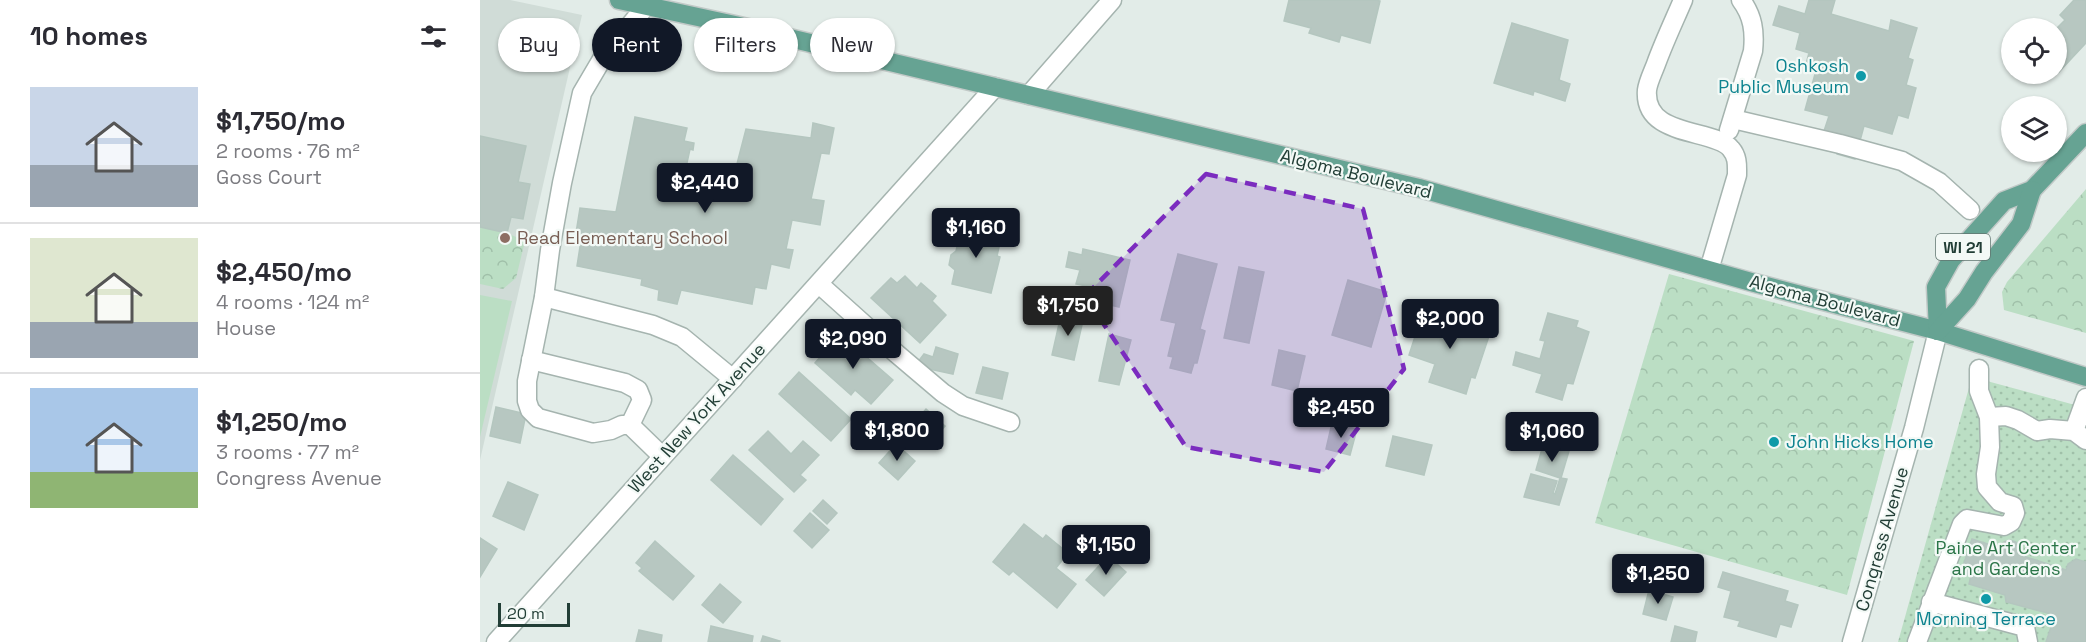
<!DOCTYPE html>
<meta charset="utf-8">
<style>
:root{--surface:#fff;--page:#f7f7f7;--text:#2b2b33;--muted:#7c7c81;--line:#e1e1e2;--accent:#111827}
body{margin:0;font-family:"Space Grotesk",sans-serif;background:var(--page);color:var(--text);height:100vh;display:flex;flex-direction:column;font-size:22px;white-space:nowrap}
*{box-sizing:border-box;margin:0}
p{font-size:20px;color:var(--muted)}
.icon{flex:none;width:33px;height:33px;fill:none;stroke:currentColor;stroke-width:2;stroke-linecap:round;stroke-linejoin:round}
.map{position:relative;flex:1;overflow:hidden}
.drawer{display:flex;flex-direction:column;background:var(--surface);width:480px}
.drawer>*{flex:none}
.hud{position:absolute;left:18px;top:18px;width:570px;height:54px;display:flex;gap:12px}
.tools{position:absolute;left:1521px;top:18px;display:grid;gap:12px}
.tools a{display:grid;place-items:center;width:66px;height:66px;border-radius:50%;background:var(--surface);box-shadow:0 2px 4px #0004;font-size:30px}
.scale{position:absolute;left:18px;bottom:15px;width:72px;box-sizing:border-box;padding-left:6px;border:3px solid #223e36;border-top:0;font-size:16px;line-height:21px;white-space:nowrap;color:#223e36;-webkit-text-stroke:4px #f3f9f6;paint-order:stroke}
.price{position:absolute;translate:-50% -51px;padding:0 14px;border-radius:6px;background:var(--accent);color:#fff;font-size:20px;line-height:39px;filter:drop-shadow(0 2px 3px #0008)}
.price::after{content:'';position:absolute;left:50%;top:36px;width:18px;height:14px;margin-left:-9px;background:inherit;clip-path:polygon(0 0,100% 0,50% 100%)}
.price.selected{background:#222;color:#fff}
ul{padding:0;list-style:none}
li{display:flex;align-items:center;gap:18px;height:150px;padding:0 30px}
li+li{border-top:2px solid var(--line)}
li span{display:grid;place-items:center;flex:none;width:168px;height:120px;border-radius:0px;color:#555}
li>.icon{margin-inline-start:auto}
span .icon{width:72px;height:72px;fill:#fffc;stroke-width:1}
li b{font-size:26px}
h2{display:flex;justify-content:space-between;align-items:center;height:72px;padding:0 30px;font-size:26px}
.chip{padding:0 21px;border-radius:27px;background:var(--surface);box-shadow:0 2px 4px #0004;font-size:21px;line-height:54px}
.chip.selected{background:var(--accent);color:#fff}
main{display:flex;flex:1;min-height:0}
.map>svg:first-child{display:block}
</style>
<main>
<section class="drawer">
<h2>10 homes<svg class="icon" aria-label="filters" viewBox="0 0 24 24"><path d="M4 7h16M4 17h16"/><circle cx="9" cy="7" r="2"/><circle cx="15" cy="17" r="2"/></svg></h2>
<ul>
<li><span style="background:linear-gradient(#c9d6e8 65%,#9aa5b1 0)"><svg class="icon" aria-label="home" viewBox="0 0 24 24"><path d="M3 11l9-7 9 7M6 9v11h12V9"/></svg></span><div><b>$1,750/mo</b><p>2 rooms · 76 m²</p><p>Goss Court</p></div></li>
<li><span style="background:linear-gradient(#dfe7d0 70%,#9aa5b1 0)"><svg class="icon" aria-label="home" viewBox="0 0 24 24"><path d="M3 11l9-7 9 7M6 9v11h12V9"/></svg></span><div><b>$2,450/mo</b><p>4 rooms · 124 m²</p><p>House</p></div></li>
<li><span style="background:linear-gradient(#a9c7e8 70%,#8fb573 0)"><svg class="icon" aria-label="home" viewBox="0 0 24 24"><path d="M3 11l9-7 9 7M6 9v11h12V9"/></svg></span><div><b>$1,250/mo</b><p>3 rooms · 77 m²</p><p>Congress Avenue</p></div></li>
</ul>
</section>
<div class="map">
<svg width="1606" height="642" viewBox="0 0 1606 642">
<defs>
<pattern id="park-crowns" width="20" height="18" patternUnits="userSpaceOnUse" patternTransform="scale(1.5)"><rect width="20" height="18" fill="#bbdec4"/><path d="M2 6a3 3 0 1 1 6 0M12 15a3 3 0 1 1 6 0" fill="none" stroke="#a0c0a9"/></pattern>
<pattern id="garden-dots" width="8" height="8" patternUnits="userSpaceOnUse" patternTransform="scale(1.5)"><rect width="8" height="8" fill="#bbdec4"/><path d="M2 2h.1M6 6h.1" fill="none" stroke="#a0c0a9" stroke-width="1.8" stroke-linecap="round"/></pattern>
</defs>
<rect width="100%" height="100%" fill="#e2ece8"/>
<path fill="#d0dcd7" d="M0,0H30L102,15L0,460Z"/>
<g fill="url(#park-crowns)">
<path d="M1606,189V333L1524,310L1522,292L1527,282Z"/>
<path d="M0,227L27,233L45,241L36,278L23,289L0,284Z"/>
<path d="M1189,274L1434,341L1367,595L1115,523Z"/>
</g>
<path fill="url(#garden-dots)" d="M1492,377L1606,408V642H1418Z"/>
<path fill="#bbdec4" d="M0,295L32,301L0,437Z"/>
<g fill="#b7c7c1" stroke="#b4c6bf" stroke-width="1.5">
<path d="M809,0H896L900,1L890,43L861,35L859,42L829,33L831,28L804,21Z"/>
<path d="M1329,0H1355L1351,14L1409,31L1411,20L1437,28L1428,58L1433,60L1426,85L1436,88L1428,118L1418,115L1412,134L1384,126L1375,159L1357,154L1361,139L1343,134L1349,116L1325,110L1337,67L1326,64L1329,53L1316,49L1320,33L1293,25L1299,6L1325,14Z"/>
<path d="M1594,0H1606V43L1579,72L1576,69V29L1585,20L1580,15Z"/>
<path d="M1032,23L1088,40L1079,80L1090,84L1085,101L1054,91L1053,95L1014,83Z"/>
<path d="M155,117L207,128L204,141L214,143L213,150L210,149L203,181L250,191L266,129L331,138L333,123L354,128L349,154L341,153L331,199L344,201L340,225L312,220L306,249L313,250L309,268L291,264L286,289L275,287L272,304L201,290L197,304L178,300L179,290L161,285L162,279L97,266L102,234L96,233L100,208L136,212Z"/>
<path d="M0,136L46,146L38,182L50,184L43,219L31,217L27,233L0,227Z"/>
<path d="M482,226L522,234L517,256L520,257L511,293L472,284L475,270L469,265L471,255L476,251Z"/>
<path d="M603,249L650,260L639,307L613,301L616,288L596,284L600,270L586,267L589,252L602,255Z"/>
<path d="M698,254L737,264L720,329L725,331L717,363H714L711,373L690,368L693,357L688,356L696,323L681,320Z"/>
<path d="M759,267L784,272L769,343L744,338Z"/>
<path d="M425,276L437,288L441,283L456,296L452,301L466,315L440,343L391,298L411,278L417,283Z"/>
<path d="M868,280L907,292L891,347L852,335Z"/>
<path d="M943,312L967,319V316L1011,330L995,378L991,377L986,394L949,382L955,364L929,355Z"/>
<path d="M595,313L604,316L594,360L572,355L581,315L594,318Z"/>
<path d="M1068,313L1098,321L1096,327L1109,332L1093,384L1087,383L1082,400L1056,392L1062,374L1033,365L1036,352L1060,359L1065,341L1060,340Z"/>
<path d="M360,334L413,380L391,404L375,390L371,395L335,363Z"/>
<path d="M629,334L651,340L639,385L619,381Z"/>
<path d="M456,347L478,354L473,374L445,368L438,362L444,354L453,357Z"/>
<path d="M799,350L825,356L817,391L792,385Z"/>
<path d="M503,367L528,373L522,399L496,393Z"/>
<path d="M319,372L371,419L351,441L299,394Z"/>
<path d="M16,407L46,414L40,443L10,436Z"/>
<path d="M446,409L465,426L448,446L429,429Z"/>
<path d="M1071,417L1097,424L1081,478L1087,479L1079,505L1044,497L1051,474L1077,481L1073,493L1075,494L1080,478L1056,470Z"/>
<path d="M852,423L877,429L870,455L846,449Z"/>
<path d="M288,431L311,454L323,441L339,455L320,475L326,480L314,492L269,450Z"/>
<path d="M913,436L952,445L944,475L906,466Z"/>
<path d="M416,444L435,461L418,480L399,463Z"/>
<path d="M253,455L303,499L281,525L231,480Z"/>
<path d="M28,482L58,495L44,530L13,516Z"/>
<path d="M343,500L357,513L347,524L333,511Z"/>
<path d="M330,513L349,530L332,548L314,531Z"/>
<path d="M544,524L563,539L566,535L588,553L576,568L596,584L577,608L533,571L529,575L513,562Z"/>
<path d="M0,538L17,549L0,577Z"/>
<path d="M1492,539L1520,548L1524,542L1530,540L1536,542L1539,547L1537,554L1586,570L1588,564L1596,559L1606,562V642H1566L1575,615L1526,602L1525,595L1489,584L1491,576L1481,572Z"/>
<path d="M175,541L214,576L193,600L159,571L162,568L156,563Z"/>
<path d="M628,556L646,572L624,596L606,580Z"/>
<path d="M1243,572L1308,591L1305,601L1318,605L1311,627L1300,624L1296,637L1258,626L1260,621L1244,617L1251,591L1238,587Z"/>
<path d="M240,584L261,602L243,623L222,605Z"/>
<path d="M1169,590L1193,597L1186,620L1163,614Z"/>
<path d="M231,626L273,636L272,642H228Z"/>
<path d="M1195,626L1217,632L1215,642H1191Z"/>
<path d="M159,630L182,635L181,642H156Z"/>
<path d="M283,636L300,641L299,642H281Z"/>
</g>
<g fill="none" stroke-linecap="round" stroke-linejoin="round">
<defs>
<g id="minor">
<path d="M1203,0C1194,21 1184,42 1176,64C1173,72 1168,82 1167,90C1163,139 1236,128 1251,149C1258,157 1257,166 1257,175L1229,270"/>
<path d="M166,6L122,59L102,93L82,183L70,250L64,297L47,381V401L50,410L58,418L113,433L131,430L142,425H150L182,456"/>
<path d="M549,95L632,0"/>
<path d="M1253,119L1360,144L1422,161L1459,182L1490,210"/>
<path d="M1249,130L1273,51C1275,32 1273,16 1261,0"/>
<path d="M339,284L417,354L463,393L483,406L530,422"/>
<path d="M64,297L173,325L202,337L253,379"/>
<path d="M51,360L145,383L158,390L162,400L150,425"/>
<path d="M1509,417L1526,416L1538,420L1557,431L1570,429L1594,431L1606,440"/>
<path d="M1594,431L1606,398"/>
<path d="M1451,602L1545,627L1548,642"/>
<path d="M16,642L515,87"/>
<path d="M1372,642L1434,428L1458,331"/>
<path d="M1437,642L1482,524L1487,519L1524,526L1531,522L1535,513L1533,506L1520,502L1507,487L1506,474L1510,447L1509,417L1499,391V369"/>
</g>
<g id="major">
<path d="M139,0L255,25L939,188L1271,282L1458,331L1606,377"/>
<path d="M1458,331L1456,287L1471,260L1524,201L1552,190L1606,133"/>
<path d="M1458,331L1487,299L1504,272L1541,224L1552,190"/>
</g>
</defs>
<use href="#minor" stroke="#a5b4af" stroke-width="21"/>
<use href="#major" stroke="#c1c9c7" stroke-width="21"/>
<use href="#minor" stroke="#fff" stroke-width="18"/>
<use href="#major" stroke="#66a393" stroke-width="18"/>
</g>
<path fill="#7b2cbf" fill-opacity="0.2" stroke="#7b2cbf" stroke-width="4.5" stroke-dasharray="12 8" stroke-linejoin="round" d="M726,174L883,209L924,369L844,472L706,447L605,296Z"/>
<g fill="#0f9aa8" stroke="#f3f9f6" stroke-width="2">
<circle cx="1381" cy="76" r="6"/>
<circle cx="1294" cy="442" r="6"/>
<circle cx="1506" cy="599" r="6"/>
</g>
<circle fill="#8d6e63" stroke="#f3f9f6" stroke-width="2" cx="25" cy="238" r="6"/>
<g text-anchor="middle" stroke-width="4.5" stroke-linejoin="round" paint-order="stroke">
<rect fill="#f3f9f6" stroke="#617670" stroke-width="1.5" x="1456" y="234" width="54" height="26" rx="4.5"/>
<g font-size="16" font-weight="bold" fill="#223e36">
<text x="1483" y="253">WI 21</text>
</g>
<g font-size="18" fill="#0d838f" stroke="#f3f9f6" text-anchor="end">
<text x="1369" y="72">Oshkosh<tspan x="1369" dy="21">Public Museum</tspan></text>
<text x="1306" y="448" text-anchor="start">John Hicks Home</text>
<text x="1506" y="625" text-anchor="middle">Morning Terrace</text>
</g>
<g font-size="18" fill="#223e36" stroke="#f3f9f6">
<text transform="translate(876 174) rotate(14)" y="6">Algoma Boulevard</text>
<text transform="translate(1345 301) rotate(15)" y="6">Algoma Boulevard</text>
<text transform="translate(217 418) rotate(-48)" y="6">West New York Avenue</text>
<text transform="translate(1402 539) rotate(-74)" y="6">Congress Avenue</text>
</g>
<g font-size="18" fill="#785e54" stroke="#f3f9f6" text-anchor="start">
<text x="37" y="244">Read Elementary School</text>
</g>
<g font-size="18" fill="#2b7548" stroke="#f3f9f6">
<text x="1526" y="554">Paine Art Center<tspan x="1526" dy="21">and Gardens</tspan></text>
</g>
</g>
</svg>
<div class="tools">
<a><svg class="icon" aria-label="locate" viewBox="0 0 24 24"><circle cx="12" cy="12" r="6"/><path d="M12 2v4M12 18v4M2 12h4M18 12h4"/></svg></a>
<a><svg class="icon" aria-label="layers" viewBox="0 0 24 24"><path d="M12 4l9 5-9 5-9-5zM3 14l9 5 9-5"/></svg></a>
</div>
<div class="scale">20 m</div>
<b class="price" style="left:225px;top:214px">$2,440</b>
<b class="price" style="left:496px;top:259px">$1,160</b>
<b class="price selected" style="left:588px;top:337px">$1,750</b>
<b class="price" style="left:970px;top:350px">$2,000</b>
<b class="price" style="left:373px;top:370px">$2,090</b>
<b class="price" style="left:861px;top:439px">$2,450</b>
<b class="price" style="left:417px;top:462px">$1,800</b>
<b class="price" style="left:1072px;top:463px">$1,060</b>
<b class="price" style="left:626px;top:576px">$1,150</b>
<b class="price" style="left:1178px;top:605px">$1,250</b>
<div class="hud">
<a class="chip">Buy</a>
<a class="chip selected">Rent</a>
<a class="chip">Filters</a>
<a class="chip">New</a>
</div>
</div>
</main>
